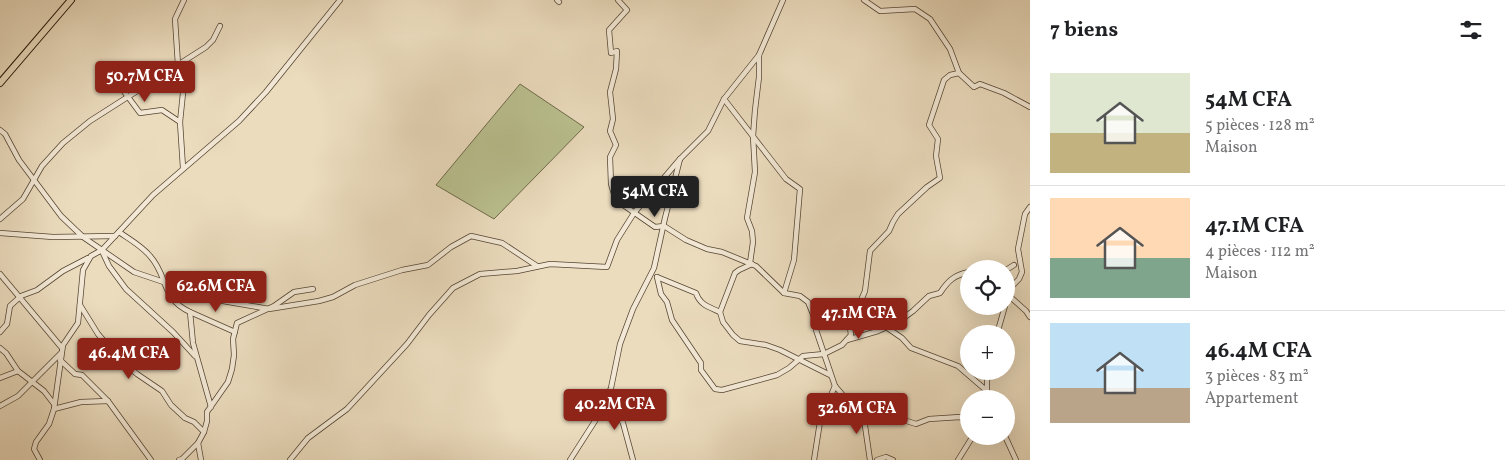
<!DOCTYPE html>
<html lang="fr">
<meta charset="utf-8">
<style>
:root{--surface:#fff;--page:#f2f2f2;--text:#202124;--muted:#757577;--line:#e0e0e0;--accent:#8f2418}
body{margin:0;font-family:Vollkorn,serif;background:var(--page);color:var(--text);height:100vh;display:flex;flex-direction:column;font-size:19px;white-space:nowrap}
*{box-sizing:border-box;margin:0}
p{font-size:16px;color:var(--muted)}
.icon{flex:none;width:28px;height:28px;fill:none;stroke:currentColor;stroke-width:2;stroke-linecap:round;stroke-linejoin:round}
.map{position:relative;flex:1;overflow:hidden}
.drawer{display:flex;flex-direction:column;background:var(--surface);width:475px}
.drawer>*{flex:none}
.controls{position:absolute;left:960px;top:260px;display:grid;gap:10px}
.controls a{display:grid;place-items:center;width:55px;height:55px;border-radius:50%;background:var(--surface);box-shadow:0 5px 20px #0002;font-size:25px}
.price{position:absolute;translate:-50% -42px;padding:0 11px;border-radius:5px;background:var(--accent);color:#fff;font-size:16px;line-height:32px;filter:drop-shadow(0 1px 2px #0008)}
.price::after{content:'';position:absolute;left:50%;top:30px;width:15px;height:11px;margin-left:-8px;background:inherit;clip-path:polygon(0 0,100% 0,50% 100%)}
.price.on{background:#222;color:#fff}
ul{padding:0;list-style:none}
li{display:flex;align-items:center;gap:15px;height:125px;padding:0 20px}
li+li{border-top:1px solid var(--line)}
li span{display:grid;place-items:center;flex:none;width:140px;height:100px;border-radius:0px;color:#555}
li>.icon{margin-inline-start:auto}
span .icon{width:60px;height:60px;fill:#fffc;stroke-width:1}
li b{font-size:21px}
h2{display:flex;justify-content:space-between;align-items:center;height:60px;padding:0 20px;font-size:21px}
main{display:flex;flex:1;min-height:0}
.map>svg:first-child{display:block}
</style>
<main>
<div class="map">
<svg width="1030" height="460" viewBox="0 0 1030 460">
<rect width="100%" height="100%" fill="#ebdcbe"/>
<filter id="stains"><feTurbulence type="fractalNoise" baseFrequency=".004" numOctaves="4"/><feColorMatrix values="0 0 0 0 .2 0 0 0 0 .09 0 0 0 0 .02 0 0 0 .5 -.17"/></filter>
<radialGradient id="worn" r=".72"><stop offset=".6" stop-color="#630" stop-opacity="0"/><stop offset="1" stop-color="#630" stop-opacity=".3"/></radialGradient>
<path fill="#bac090" stroke="#6e6a4a" d="M520,84L584,127L494,219L436,185Z"/>
<g fill="none" stroke-linecap="round" stroke-linejoin="round">
<defs>
<g id="minor">
<path d="M557,0L559,2"/>
<path d="M618,0L627,10L609,30L611,53L617,51L616,69L610,92L613,119L610,131L616,145L610,157L611,184L616,200L655,227L664,226L686,240L707,249L722,252L756,266L784,293L800,296L808,302L815,319L816,330L835,386L852,406L873,410L916,424L929,419L960,417L969,420"/>
<path d="M864,0L880,11L915,9L930,19L950,49L959,73L974,87L980,84L1004,93L1030,107"/>
<path d="M111,74L140,113L162,110L180,122"/>
<path d="M724,99L786,179L800,189L794,260L784,293"/>
<path d="M0,130L5,134L19,160L61,216L83,237L134,272L217,300L269,309L319,301L333,297L355,285L402,270L428,265L451,247L471,236L502,243L537,266"/>
<path d="M183,168L180,122L183,93L178,65L175,19L184,0"/>
<path d="M0,219L23,199L42,166L63,143L90,121L206,47L213,40L220,26"/>
<path d="M119,232C129,239 142,246 150,256C169,277 160,298 190,312L193,343L211,407"/>
<path d="M0,233L53,237L115,236"/>
<path d="M102,251L109,266L126,289L173,332L195,356"/>
<path d="M750,263L753,242L752,231L747,218L755,172L753,136L755,110L759,77V55"/>
<path d="M752,264L739,270L735,273L720,312L723,322L733,335L740,341L766,345L780,350L830,375"/>
<path d="M1006,270L1014,265"/>
<path d="M0,274L62,348"/>
<path d="M657,277L661,294L667,302L672,320L701,363V370L715,389L722,390L777,375L789,368L803,356L824,354L842,345L851,335L849,320L859,305L865,291L870,251L889,231L893,222L898,214L927,187L940,178L936,156L938,139L929,125L944,80L950,75L959,73"/>
<path d="M657,277L696,293C700,305 709,307 720,312"/>
<path d="M1006,292L1019,279L1022,272L1018,249L1025,214L1030,207"/>
<path d="M1006,293L1026,311L1030,317"/>
<path d="M80,305L98,334L120,360L137,374L162,391L171,405L185,418L194,422L204,432"/>
<path d="M190,312L235,332"/>
<path d="M886,327L902,338L911,348L958,366L987,391"/>
<path d="M0,332L7,324L10,306L21,296L37,290L63,271L88,258"/>
<path d="M997,334L1005,306"/>
<path d="M847,340L878,331L898,322L913,311L929,296L940,293C948,281 954,275 969,272"/>
<path d="M0,348L6,353L18,371L44,391L54,404"/>
<path d="M60,360L75,374L82,375L108,401L151,460"/>
<path d="M0,378L18,371"/>
<path d="M607,397L623,423L633,460"/>
<path d="M987,399V381L989,371"/>
<path d="M0,406L18,396L61,353"/>
<path d="M853,407L864,419L870,460"/>
<path d="M54,409L81,402L108,401"/>
<path d="M1005,436L1016,460"/>
<path d="M198,443L201,460"/>
<path d="M40,460L34,449L36,442L49,424L54,409L63,345L78,323L83,270L91,256L102,250L153,195L239,121L266,92L340,0"/>
<path d="M179,460L182,459L198,443L204,432L207,421V412L228,382L232,369L234,355L233,339L237,323L274,306L294,292L313,289"/>
<path d="M290,460L308,438L347,409L407,344L429,315L453,288L480,274L517,271L550,264L607,267L617,240L634,213L680,159"/>
<path d="M570,460L602,410L611,388L620,344L633,309L654,268L665,218L680,159L708,131L724,99L759,55L783,0"/>
<path d="M814,460L822,409L828,402L835,386"/>
<path d="M877,460L886,457L893,460"/>
<path d="M958,460L973,436"/>
</g>
<path id="primary" d="M0,83L71,0"/>
</defs>
<use href="#minor" stroke="#554533" stroke-width="6"/>
<use href="#primary" stroke="#231305" stroke-width="8"/>
<use href="#minor" stroke="#f2e8d5" stroke-width="4.5"/>
<use href="#primary" stroke="#ebdcbe" stroke-width="6"/>
</g>
<rect width="100%" height="100%" filter="url(#stains)"/>
<rect width="100%" height="100%" fill="url(#worn)"/>
</svg>
<div class="controls">
<a><svg class="icon" aria-label="locate" viewBox="0 0 24 24"><circle cx="12" cy="12" r="6"/><path d="M12 2v4M12 18v4M2 12h4M18 12h4"/></svg></a>
<a>+</a>
<a>−</a>
</div>
<b class="price" style="left:145px;top:103px">50.7M CFA</b>
<b class="price on" style="left:655px;top:218px">54M CFA</b>
<b class="price" style="left:216px;top:313px">62.6M CFA</b>
<b class="price" style="left:859px;top:340px">47.1M CFA</b>
<b class="price" style="left:129px;top:380px">46.4M CFA</b>
<b class="price" style="left:615px;top:431px">40.2M CFA</b>
<b class="price" style="left:857px;top:435px">32.6M CFA</b>
</div>
<section class="drawer">
<h2>7 biens<svg class="icon" aria-label="filters" viewBox="0 0 24 24"><path d="M4 7h16M4 17h16"/><circle cx="9" cy="7" r="2"/><circle cx="15" cy="17" r="2"/></svg></h2>
<ul>
<li><span style="background:linear-gradient(#dfe7d0 60%,#c2b280 0)"><svg class="icon" aria-label="home" viewBox="0 0 24 24"><path d="M3 11l9-7 9 7M6 9v11h12V9"/></svg></span><div><b>54M CFA</b><p>5 pièces · 128 m²</p><p>Maison</p></div></li>
<li><span style="background:linear-gradient(#ffd9b3 60%,#7fa58c 0)"><svg class="icon" aria-label="home" viewBox="0 0 24 24"><path d="M3 11l9-7 9 7M6 9v11h12V9"/></svg></span><div><b>47.1M CFA</b><p>4 pièces · 112 m²</p><p>Maison</p></div></li>
<li><span style="background:linear-gradient(#bfe0f5 65%,#b9a48a 0)"><svg class="icon" aria-label="home" viewBox="0 0 24 24"><path d="M3 11l9-7 9 7M6 9v11h12V9"/></svg></span><div><b>46.4M CFA</b><p>3 pièces · 83 m²</p><p>Appartement</p></div></li>
</ul>
</section>
</main>
